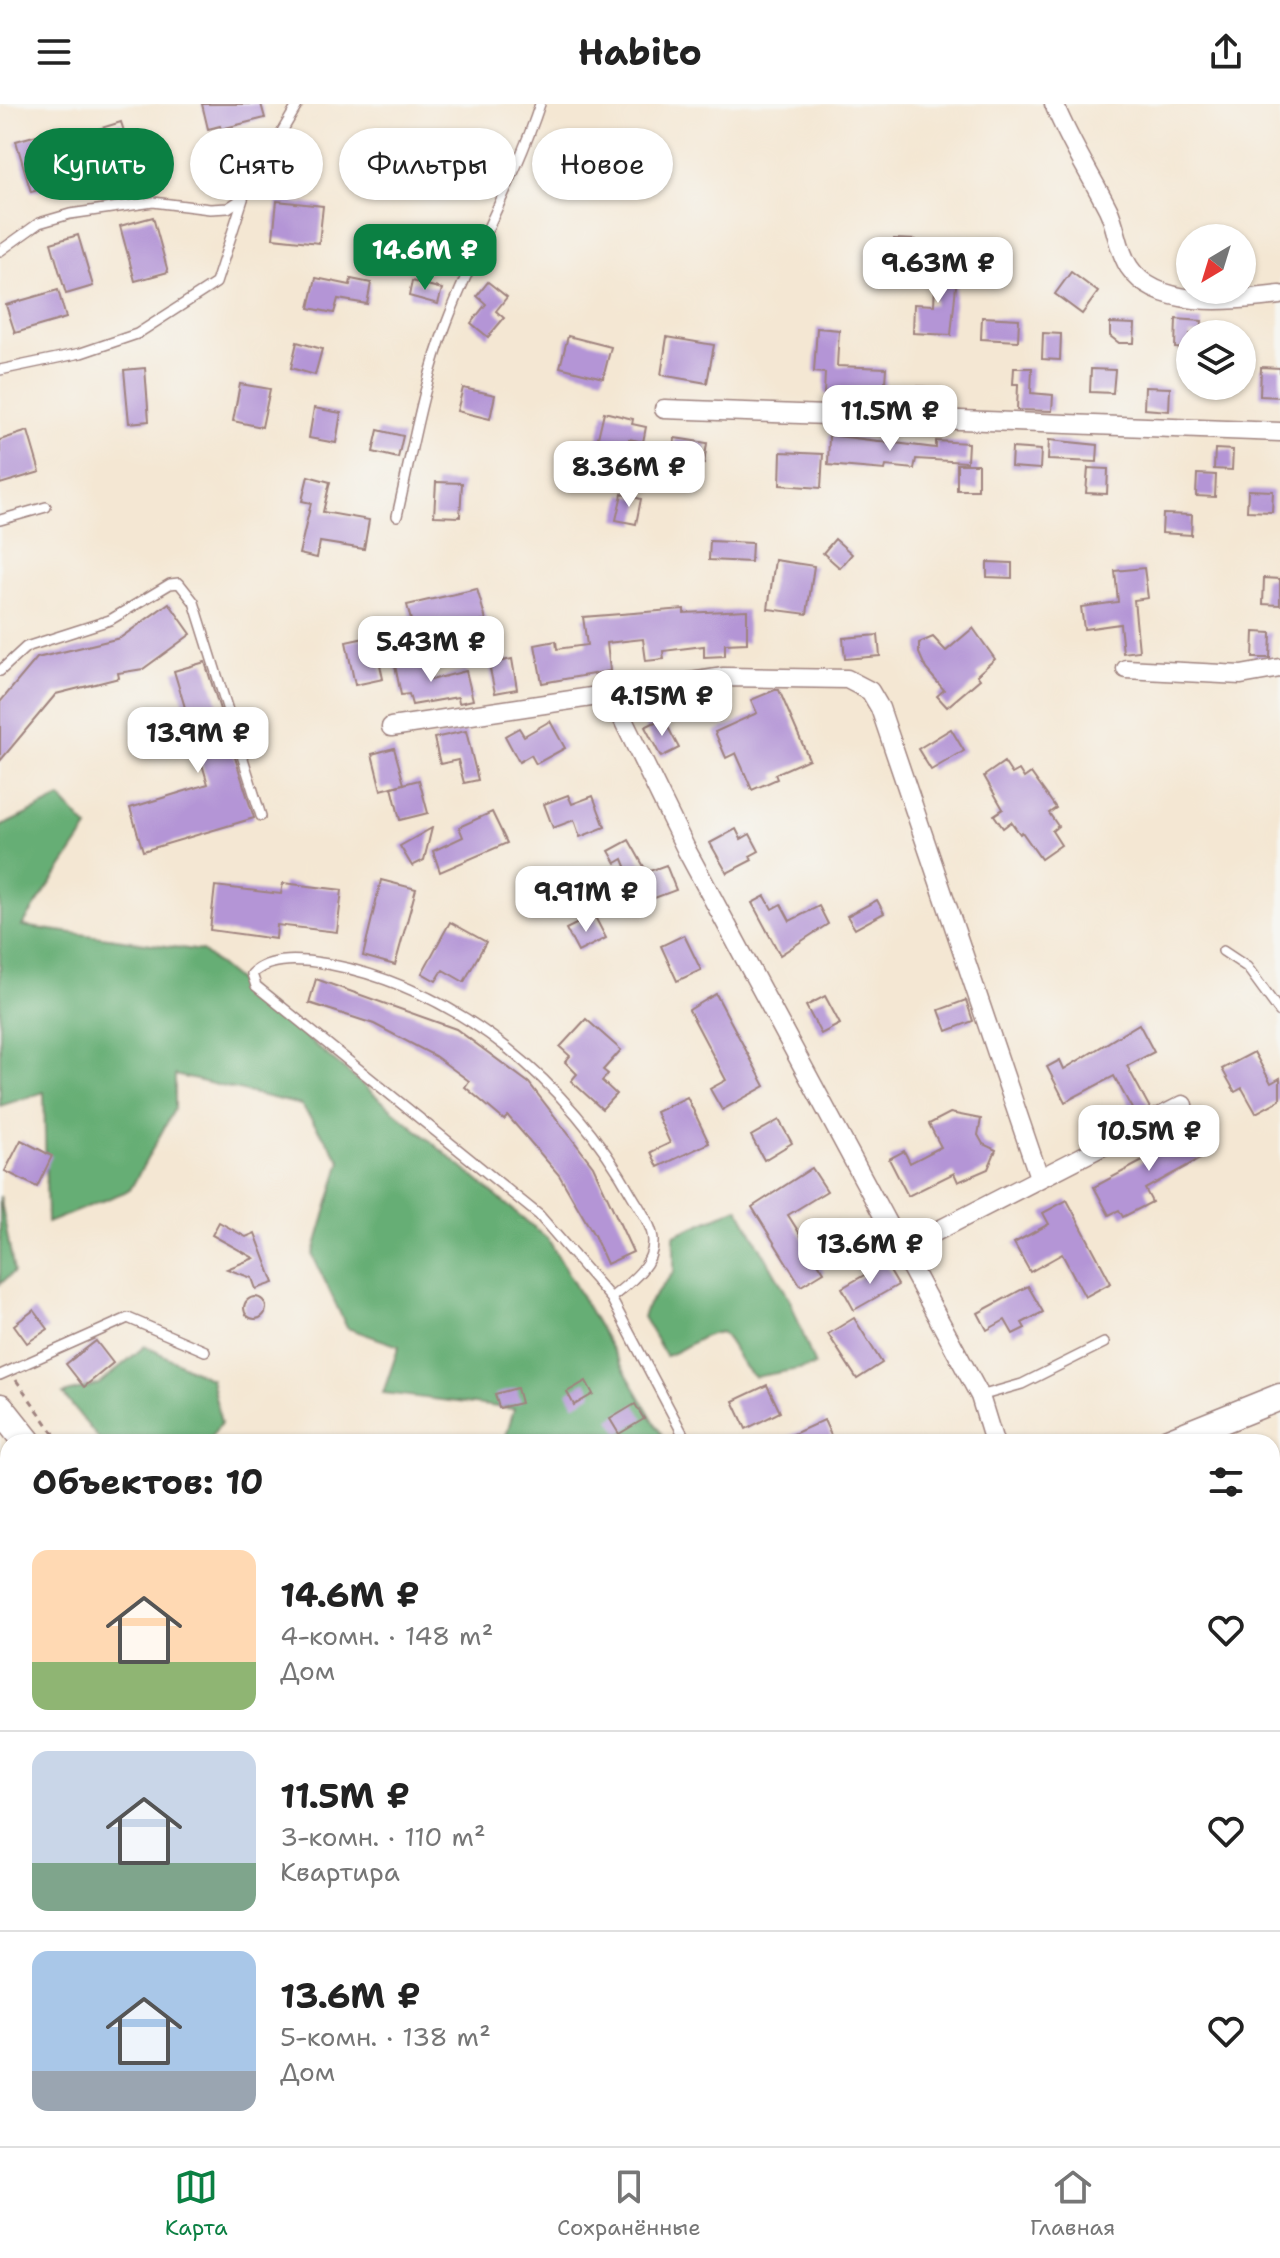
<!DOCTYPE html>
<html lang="ru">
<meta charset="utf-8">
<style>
:root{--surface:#fff;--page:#f2f2f2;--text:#222;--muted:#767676;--line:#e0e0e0;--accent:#0b8043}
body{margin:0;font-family:"Shantell Sans",sans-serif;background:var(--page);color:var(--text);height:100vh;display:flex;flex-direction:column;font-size:30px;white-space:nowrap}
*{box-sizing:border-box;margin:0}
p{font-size:26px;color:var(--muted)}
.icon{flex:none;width:44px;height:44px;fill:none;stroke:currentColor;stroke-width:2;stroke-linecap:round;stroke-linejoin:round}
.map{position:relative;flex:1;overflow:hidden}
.side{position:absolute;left:0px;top:1330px;width:1280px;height:712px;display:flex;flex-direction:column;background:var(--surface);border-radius:24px 24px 0 0;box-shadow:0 2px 6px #0004}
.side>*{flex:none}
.banner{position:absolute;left:24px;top:24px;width:800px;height:72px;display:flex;gap:16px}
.needle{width:52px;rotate:218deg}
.fabs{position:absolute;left:1176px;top:120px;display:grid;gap:16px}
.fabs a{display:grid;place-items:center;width:80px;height:80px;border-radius:50%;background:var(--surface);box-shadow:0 2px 6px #0004;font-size:40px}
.price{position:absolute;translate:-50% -68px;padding:0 18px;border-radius:16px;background:#fff;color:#222;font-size:26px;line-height:52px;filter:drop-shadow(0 2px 4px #0008)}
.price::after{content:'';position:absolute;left:50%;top:48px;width:24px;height:18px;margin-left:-12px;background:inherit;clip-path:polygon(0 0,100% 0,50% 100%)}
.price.selected{background:var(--accent);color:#fff}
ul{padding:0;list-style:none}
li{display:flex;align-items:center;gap:24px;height:200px;padding:0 32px}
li+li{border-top:2px solid var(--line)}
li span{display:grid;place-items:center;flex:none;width:224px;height:160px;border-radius:16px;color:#555}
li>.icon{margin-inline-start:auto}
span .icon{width:96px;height:96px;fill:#fffc;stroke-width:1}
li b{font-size:34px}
h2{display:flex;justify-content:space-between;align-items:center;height:96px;padding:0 32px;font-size:34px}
.chip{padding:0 28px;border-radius:36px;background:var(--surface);box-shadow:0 2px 6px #0004;font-size:28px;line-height:72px}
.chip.selected{background:var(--accent);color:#fff}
header{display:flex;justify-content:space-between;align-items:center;height:104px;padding:0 32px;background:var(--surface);font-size:36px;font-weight:700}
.tabs{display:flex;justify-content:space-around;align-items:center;height:112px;border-top:2px solid var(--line);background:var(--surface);font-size:22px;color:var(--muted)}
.tabs a{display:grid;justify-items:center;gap:4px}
.tabs .selected{color:var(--accent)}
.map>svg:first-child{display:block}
</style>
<header><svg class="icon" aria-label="menu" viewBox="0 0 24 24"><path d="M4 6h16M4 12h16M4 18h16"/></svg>Habito<svg class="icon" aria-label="share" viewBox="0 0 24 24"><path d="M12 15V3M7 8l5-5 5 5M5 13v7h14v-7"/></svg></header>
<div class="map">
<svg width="1280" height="2042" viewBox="0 0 1280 2042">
<rect width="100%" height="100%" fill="#f6f6f2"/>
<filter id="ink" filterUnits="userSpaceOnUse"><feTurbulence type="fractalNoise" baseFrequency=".0125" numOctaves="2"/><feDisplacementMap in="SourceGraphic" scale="16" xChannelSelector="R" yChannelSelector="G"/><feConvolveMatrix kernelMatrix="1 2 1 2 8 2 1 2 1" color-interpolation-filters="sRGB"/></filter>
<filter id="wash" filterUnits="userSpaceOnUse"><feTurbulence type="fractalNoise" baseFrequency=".006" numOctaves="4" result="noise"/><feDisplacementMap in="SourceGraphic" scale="32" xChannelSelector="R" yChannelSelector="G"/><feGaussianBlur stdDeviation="1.8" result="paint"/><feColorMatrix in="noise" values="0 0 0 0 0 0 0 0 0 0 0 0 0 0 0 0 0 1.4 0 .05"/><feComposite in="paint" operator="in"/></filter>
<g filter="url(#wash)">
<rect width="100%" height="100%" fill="#f4e7d3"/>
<path fill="#7eca88" stroke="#64745a" stroke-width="2" d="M1280,1395V1636L1272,1638V1398Z"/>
<g fill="#66ae74" stroke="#586650" stroke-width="2">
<path d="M60,694L88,724L22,822L202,847L548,1135L666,1338H504L514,1305L383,1289L399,1242L347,1224L313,1152L341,1057L301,1001L175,971V1004L130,1086L47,1119L44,988L0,1002V723Z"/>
<path d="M0,1092L14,1168L0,1180Z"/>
<path d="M738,1104L790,1196L815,1262L755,1273C737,1261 736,1242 721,1228C698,1231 687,1245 666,1252L643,1213L648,1200L674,1168V1131Z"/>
<path d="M145,1242L211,1275L221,1319L208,1338H101L63,1290L99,1280Z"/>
</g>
<path fill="#50abce" stroke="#4d657c" stroke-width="2" d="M1280,1907V2042H1216L1213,2034H1272V1910Z"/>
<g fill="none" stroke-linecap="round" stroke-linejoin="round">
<path stroke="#50abce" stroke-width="30" d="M310,2042L323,2034"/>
</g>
<g id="blocks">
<g fill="#b495d6">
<path d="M202,0H261L265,14L221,25L220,22L208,25Z"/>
<path d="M121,18L136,64L107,74L92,27Z"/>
<path d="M44,29L59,80L31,88L16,37Z"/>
<path d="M277,97L323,102L319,139L273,134Z"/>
<path d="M153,113L168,168L135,177L120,122Z"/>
<path d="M78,131L93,182L66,190L51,139Z"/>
<path d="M894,135L916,136L915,161L893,160Z"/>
<path d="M936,161L958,162L951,231L913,229L914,200L934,201Z"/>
<path d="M1071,168L1098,188L1082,210L1055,190Z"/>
<path d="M316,174L350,181L351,175L371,179L367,200L338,195L334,209L309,204Z"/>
<path d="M412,177L442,185L438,200L409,192Z"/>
<path d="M488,178L507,193L496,207L504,214L488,233L471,219L486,200L477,192Z"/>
<path d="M58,186L66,214L15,229L6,201Z"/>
<path d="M982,213L1019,215L1018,237L981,235Z"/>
<path d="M1176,215L1202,217L1201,230H1190V245L1175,244Z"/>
<path d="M1110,219L1135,220L1134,239H1119L1110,232Z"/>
<path d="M817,224L839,226L837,262L886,264L884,293L824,290L825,269L814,268Z"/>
<path d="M1043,229L1061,230L1060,256L1042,255Z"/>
<path d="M568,232L611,243L603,274L560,263Z"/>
<path d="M667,233L714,241L707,279L661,271Z"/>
<path d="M297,238L322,245L315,271L291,264Z"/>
<path d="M1261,263L1280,264V293L1260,292Z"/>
<path d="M145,264L149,317L129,319L124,266Z"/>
<path d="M1014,264H1032L1031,289L1053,291L1052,307L1017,306L1018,280H1013Z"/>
<path d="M1091,265L1115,266L1113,289L1090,288Z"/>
<path d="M240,280L270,285L262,323L233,317Z"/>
<path d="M910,282L929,283L928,303L908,302Z"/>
<path d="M1145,283L1170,284L1169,307L1144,305Z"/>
<path d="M463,284L495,291L490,315L457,307Z"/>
<path d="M314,304L341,309L336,339L309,334Z"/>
<path d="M604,308L633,315L632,320L646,323L643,338L629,335L626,348L596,342Z"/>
<path d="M378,326L403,332L398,354L373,348Z"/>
<path d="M28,327L40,368L0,380V336Z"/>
<path d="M829,331L936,344V337L968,339L967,358L916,355L914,365L886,362L885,366L828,361Z"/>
<path d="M675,334L707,339L704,360L686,357L687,352L673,350Z"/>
<path d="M1049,336L1098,341L1097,358L1048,356Z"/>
<path d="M1012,344L1041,346L1040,365L1011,363Z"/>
<path d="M1215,345L1233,346L1232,366L1214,365Z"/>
<path d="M781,348L823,350L821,384L780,381Z"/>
<rect x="957" y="360" width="21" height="26"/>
<path d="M1088,364L1108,365L1107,390L1086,389Z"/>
<path d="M1197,370L1216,371L1215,393L1196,392Z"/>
<path d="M308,372L330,378L323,408L369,416L364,445L320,438L317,454L299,450L311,399L302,397Z"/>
<path d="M436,378L462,379L460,413L434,412Z"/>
<path d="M1248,386L1273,387L1272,408L1247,407Z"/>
<path d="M622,390L641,395L636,420L616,416Z"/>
<path d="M1163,410L1192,411L1191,431L1162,429Z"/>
<path d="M835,435L852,450L840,464L823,449Z"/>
<path d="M710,437L752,439L751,458L709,456Z"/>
<path d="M775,456L814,462L807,510L768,505Z"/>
<path d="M987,458L1012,459V474L987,473Z"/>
<path d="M1144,464L1148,494L1134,496L1139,547L1123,549L1120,520L1084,525L1081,503L1118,498L1115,467Z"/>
<path d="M1264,474L1280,475V501L1263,500Z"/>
<path d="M477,485L486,516L474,519L476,526L418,543L407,501Z"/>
<path d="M169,499L191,530L143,565L118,569L119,574L56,590L0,657V598L37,554L120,534Z"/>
<path d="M684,505V509L747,506V539L725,540V552L704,553V542L663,547L664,555L646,557L643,535L607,539L610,567L542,579L535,541L556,537L557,545L587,541L583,513Z"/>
<path d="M973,524L995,555L977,571L980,575L947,603L937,592L944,586L926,565L919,549V539L933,533L946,547Z"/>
<path d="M1254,528L1271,529L1270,554H1253Z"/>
<path d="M878,531L880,552L845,555L843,534Z"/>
<path d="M374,532L383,575L355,581L346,538Z"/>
<path d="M512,555L517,585L495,589L489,560Z"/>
<path d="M427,556L431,576L466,567L473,596L459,599L458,593L412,601L409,590L401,591L395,561Z"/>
<path d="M205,558L254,714L143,747L130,704L208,680L174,567Z"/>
<path d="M775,586H779L809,655L775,670L777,675L752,686L736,649L726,654L715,628L757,609L751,596Z"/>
<path d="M663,614L679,644L661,653L645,623Z"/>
<path d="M550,617L565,644L536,660L531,651L519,658L505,632L519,624L524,632Z"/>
<path d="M951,625L964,647L931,666L918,645Z"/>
<path d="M466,627L478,676L464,679L458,656L440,660L434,634Z"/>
<path d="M394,644L404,680L381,686L372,650Z"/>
<path d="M1004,658L1012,670L1019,666L1024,674L1031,669L1056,704L1049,709L1058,722L1052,727L1061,741L1041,755L1022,728L1020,730L1011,718L1003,724L994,711L1003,705L984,672Z"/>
<path d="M419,676L428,709L400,716L392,683Z"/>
<path d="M568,691L572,700L593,692L605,723L580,733L574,716L553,724L544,700Z"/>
<path d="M492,708L507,739L440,768L433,747L463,733L459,723Z"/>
<path d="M432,724L424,756L412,762L400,742Z"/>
<path d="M736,725L741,735L750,730L759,747L750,752L752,756L727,769L710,739Z"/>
<path d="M629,736L647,768L666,761L676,786L641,799L623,755L616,759L609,747Z"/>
<path d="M381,776L416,785L395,861L363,852Z"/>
<path d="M283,779L342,786L337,828L277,821L276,835L210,826L215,782L281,790Z"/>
<path d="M765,792L772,805L781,800L790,817L819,802L828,820L780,851L752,799Z"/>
<path d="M877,796L884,809L855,825L847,812Z"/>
<path d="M594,811L606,834L578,848L566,825Z"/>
<path d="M450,818L486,838L464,878L443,866L436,877L422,869Z"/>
<path d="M684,831L701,866L677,877L661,842Z"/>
<path d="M316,875L456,925L529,979L593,1062L633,1148L607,1160L594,1131L559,1071L508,1012L504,1016L465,983L469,977L435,952L374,920L309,899Z"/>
<path d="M716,890L765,982L722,1006L710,985L726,976L689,906Z"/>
<path d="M825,892L840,920L821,930L806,902Z"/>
<path d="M966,896L973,917L947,927L939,906Z"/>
<path d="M586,915L621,946L603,966L608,970L602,977L616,990L602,1005L571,977L577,970L565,958L570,952L560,943Z"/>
<path d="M1139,920L1154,948L1127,962L1150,1004L1136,1012L1114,972L1065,998L1047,963L1060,956L1064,965Z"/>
<path d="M1254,948L1271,979L1280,974V996L1256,1009L1242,984L1235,988L1222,965Z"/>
<path d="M687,993L709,1039L658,1063L651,1048L670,1039L656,1008Z"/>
<path d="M950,1009L981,1015L978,1031L983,1040L996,1046L988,1065L958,1078L954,1069L908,1092L889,1055L904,1047L910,1059L941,1043L929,1020Z"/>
<path d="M779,1016L792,1039L764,1056L751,1032Z"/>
<path d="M1188,1022L1205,1052L1145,1085L1152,1098L1123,1113L1119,1106L1109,1111L1094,1083L1152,1052L1148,1043Z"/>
<path d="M21,1036L52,1052L37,1083L5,1067Z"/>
<path d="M812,1064L827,1087L788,1111L824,1168L801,1182L752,1103Z"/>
<path d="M1067,1096L1111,1179L1085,1193L1062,1150L1030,1168L1014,1139L1049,1120L1043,1109Z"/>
<path d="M219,1118L246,1133L255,1129L274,1179L256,1185L252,1174L227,1165L254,1154L212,1131Z"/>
<path d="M885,1159L898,1181L854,1206L842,1184Z"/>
<path d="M1028,1182L1043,1208L1022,1219L1025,1224L1013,1230L1005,1216L987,1226L978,1209Z"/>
<circle cx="255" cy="1204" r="11"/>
<path d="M34,1206L48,1225L27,1239L14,1221Z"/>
<path d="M854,1214L882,1259L857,1275L828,1230Z"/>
<path d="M96,1237L113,1259L84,1283L66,1260Z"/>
<path d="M586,1277L593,1290L574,1301L567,1288Z"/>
<path d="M767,1281L780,1308L746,1325L733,1297Z"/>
<path d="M517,1284L521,1299L499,1304L495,1290Z"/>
<path d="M635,1300L644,1315L619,1330L610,1315Z"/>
<path d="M824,1316L834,1338H776Z"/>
</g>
</g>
</g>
<g filter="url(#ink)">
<use href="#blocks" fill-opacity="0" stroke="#9f837f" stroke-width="2"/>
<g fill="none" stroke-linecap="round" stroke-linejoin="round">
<defs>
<g id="lane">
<path d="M0,147L39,119L70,110L153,98L210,105L228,104L243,94L298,0"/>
<path d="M0,266L81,249L137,230L216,179L243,95"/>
<path d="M397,412C412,347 423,280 447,218C475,144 515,76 540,0"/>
<path d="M0,416L46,403"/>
<path d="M0,567L26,543L110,516L170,480L179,479L194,498L261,712"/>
<path d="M1223,847L1247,863L1280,908"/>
<path d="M611,1194C628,1180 654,1162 653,1137C653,1123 640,1105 633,1093C569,978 459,885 328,860C304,856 270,852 252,870L256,882L539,1111L611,1194L687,1338"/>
<path d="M0,1271L128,1214L205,1247"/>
<path d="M980,1292L1022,1280L1104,1239"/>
</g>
<g id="street">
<path d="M1054,0C1069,37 1090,70 1108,105C1117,124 1117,144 1129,163C1158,207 1235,196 1280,191"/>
<path d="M664,305L1280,328"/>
<path d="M1126,565L1241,571L1280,564"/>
<path d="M610,589L687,747L980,1292L994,1338"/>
<path d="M391,623L724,573L847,575L870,587L880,604L1039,1073"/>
<path d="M904,1144L1183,1001"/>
<path d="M0,1563H8"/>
<path d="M0,1636L8,1634"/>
<path d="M1272,1723L1280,1722"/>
<path d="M0,1967L8,1966"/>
</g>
<path id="secondary" d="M1168,1338L1280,1293"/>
<path id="primary" d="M0,1304L27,1338"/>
<path id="highway" d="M551,2034L557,2042"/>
</defs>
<use href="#lane" stroke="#9f837f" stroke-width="12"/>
<use href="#street" stroke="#9f837f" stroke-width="21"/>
<use href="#secondary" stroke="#9f837f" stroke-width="29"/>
<use href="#primary" stroke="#9f837f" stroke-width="31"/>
<use href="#highway" stroke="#9f837f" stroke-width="35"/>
<g stroke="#9f837f" stroke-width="3" stroke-dasharray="6 6" stroke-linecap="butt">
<path d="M16,1276L60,1338"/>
<path d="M1028,2034L1038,2042"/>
</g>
<use href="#lane" stroke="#fff" stroke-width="9"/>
<use href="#street" stroke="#fff" stroke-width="18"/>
<use href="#secondary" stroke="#fff" stroke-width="26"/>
<use href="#primary" stroke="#fff" stroke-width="28"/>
<use href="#highway" stroke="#fff" stroke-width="32"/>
</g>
</g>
</svg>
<div class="fabs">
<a><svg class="needle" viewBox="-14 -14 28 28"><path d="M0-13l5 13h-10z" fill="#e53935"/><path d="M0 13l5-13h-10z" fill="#767676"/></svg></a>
<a><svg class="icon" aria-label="layers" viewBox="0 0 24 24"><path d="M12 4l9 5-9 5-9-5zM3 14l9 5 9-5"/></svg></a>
</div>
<b class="price selected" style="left:425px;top:188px">14.6M ₽</b>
<b class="price" style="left:938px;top:201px">9.63M ₽</b>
<b class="price" style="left:890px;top:349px">11.5M ₽</b>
<b class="price" style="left:629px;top:405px">8.36M ₽</b>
<b class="price" style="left:431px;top:580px">5.43M ₽</b>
<b class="price" style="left:662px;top:634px">4.15M ₽</b>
<b class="price" style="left:198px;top:671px">13.9M ₽</b>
<b class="price" style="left:586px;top:830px">9.91M ₽</b>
<b class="price" style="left:1149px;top:1069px">10.5M ₽</b>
<b class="price" style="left:870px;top:1182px">13.6M ₽</b>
<div class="banner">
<a class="chip selected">Купить</a>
<a class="chip">Снять</a>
<a class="chip">Фильтры</a>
<a class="chip">Новое</a>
</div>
<section class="side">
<h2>Объектов: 10<svg class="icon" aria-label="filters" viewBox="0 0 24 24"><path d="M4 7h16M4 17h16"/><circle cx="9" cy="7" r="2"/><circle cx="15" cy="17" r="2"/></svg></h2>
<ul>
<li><span style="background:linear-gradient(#ffd9b3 70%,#8fb573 0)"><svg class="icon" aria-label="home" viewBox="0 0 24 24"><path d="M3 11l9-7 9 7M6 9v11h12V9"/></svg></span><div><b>14.6M ₽</b><p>4-комн. · 148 m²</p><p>Дом</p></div><svg class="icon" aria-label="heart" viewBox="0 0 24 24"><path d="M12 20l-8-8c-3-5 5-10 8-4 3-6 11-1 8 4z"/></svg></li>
<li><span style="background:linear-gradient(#c9d6e8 70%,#7fa58c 0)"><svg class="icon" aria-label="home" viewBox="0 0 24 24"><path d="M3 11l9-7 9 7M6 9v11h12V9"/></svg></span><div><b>11.5M ₽</b><p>3-комн. · 110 m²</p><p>Квартира</p></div><svg class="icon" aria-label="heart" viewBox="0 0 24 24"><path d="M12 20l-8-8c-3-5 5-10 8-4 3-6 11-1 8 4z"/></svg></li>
<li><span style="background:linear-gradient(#a9c7e8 75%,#9aa5b1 0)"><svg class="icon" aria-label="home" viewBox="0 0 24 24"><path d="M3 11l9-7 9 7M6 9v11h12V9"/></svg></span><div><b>13.6M ₽</b><p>5-комн. · 138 m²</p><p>Дом</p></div><svg class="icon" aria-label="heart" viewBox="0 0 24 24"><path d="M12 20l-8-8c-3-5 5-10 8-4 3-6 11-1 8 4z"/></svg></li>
</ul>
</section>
</div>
<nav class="tabs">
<a class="selected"><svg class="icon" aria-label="map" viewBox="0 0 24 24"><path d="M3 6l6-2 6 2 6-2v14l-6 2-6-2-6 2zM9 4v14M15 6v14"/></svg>Карта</a>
<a><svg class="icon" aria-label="saved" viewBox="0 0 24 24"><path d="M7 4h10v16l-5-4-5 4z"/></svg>Сохранённые</a>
<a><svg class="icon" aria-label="home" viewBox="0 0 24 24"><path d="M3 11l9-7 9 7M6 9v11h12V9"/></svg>Главная</a>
</nav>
